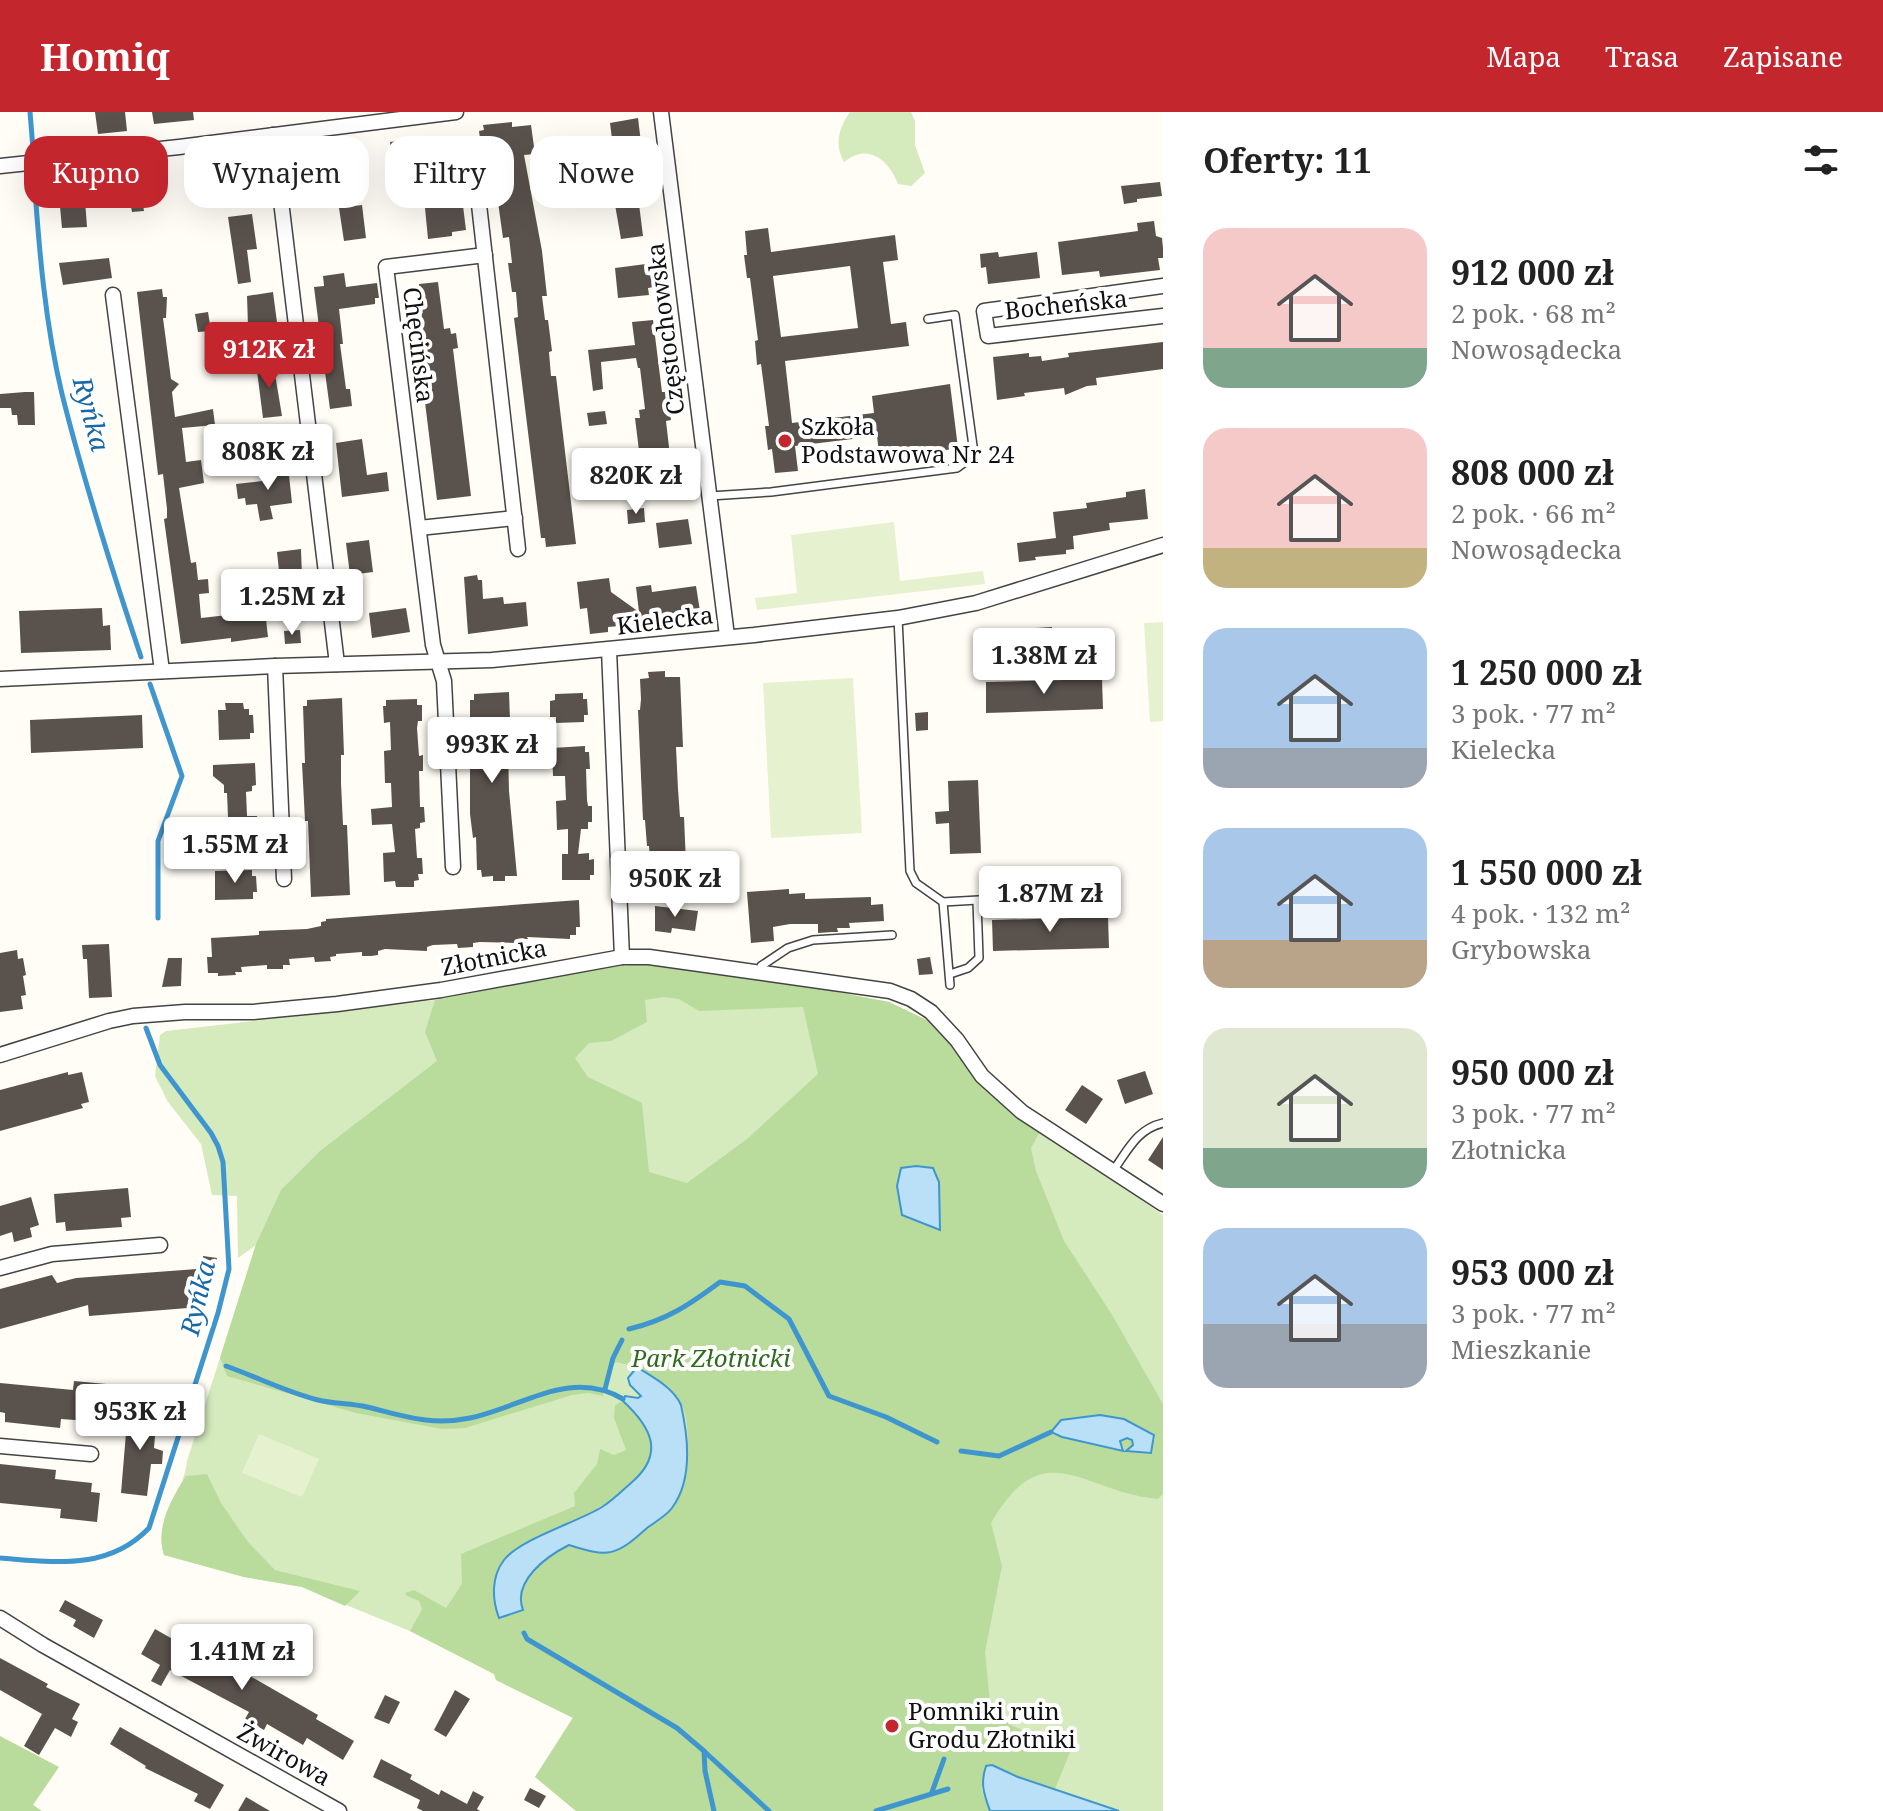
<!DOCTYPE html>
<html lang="pl">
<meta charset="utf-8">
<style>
:root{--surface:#fff;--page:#f2f2f2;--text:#222;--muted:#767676;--accent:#c4262e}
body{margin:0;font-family:"Noto Serif",serif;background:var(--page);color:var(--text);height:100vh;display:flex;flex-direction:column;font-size:30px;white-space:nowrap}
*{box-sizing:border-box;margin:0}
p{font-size:26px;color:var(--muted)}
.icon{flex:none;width:44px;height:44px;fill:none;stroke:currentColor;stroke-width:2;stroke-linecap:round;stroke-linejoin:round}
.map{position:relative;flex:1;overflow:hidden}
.sheet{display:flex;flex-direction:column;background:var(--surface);width:720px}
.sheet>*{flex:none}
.banner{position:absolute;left:24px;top:24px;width:760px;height:72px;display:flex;gap:16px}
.price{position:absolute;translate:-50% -68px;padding:0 18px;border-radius:8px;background:#fff;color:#222;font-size:26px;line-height:52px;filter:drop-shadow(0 2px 4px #0008)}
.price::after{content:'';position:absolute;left:50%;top:48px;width:24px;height:18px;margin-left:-12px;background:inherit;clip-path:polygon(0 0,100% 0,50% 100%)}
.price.active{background:var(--accent);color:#fff}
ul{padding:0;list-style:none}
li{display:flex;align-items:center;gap:24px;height:200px;padding:0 40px}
li span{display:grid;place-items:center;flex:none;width:224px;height:160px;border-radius:24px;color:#555}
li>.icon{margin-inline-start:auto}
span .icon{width:96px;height:96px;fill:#fffc;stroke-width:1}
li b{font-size:34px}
h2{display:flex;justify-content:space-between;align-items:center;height:96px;padding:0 40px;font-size:34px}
.tag{padding:0 28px;border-radius:24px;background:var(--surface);box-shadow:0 8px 32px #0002;font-size:28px;line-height:72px}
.tag.active{background:var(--accent);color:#fff}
header{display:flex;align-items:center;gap:48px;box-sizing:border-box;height:112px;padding:0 40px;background:var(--accent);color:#fff}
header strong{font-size:38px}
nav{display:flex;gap:44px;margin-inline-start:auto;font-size:28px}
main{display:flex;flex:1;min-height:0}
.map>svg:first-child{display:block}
</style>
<header>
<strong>Homiq</strong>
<nav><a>Mapa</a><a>Trasa</a><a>Zapisane</a></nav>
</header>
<main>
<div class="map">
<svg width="1163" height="1699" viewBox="0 0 1163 1699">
<rect width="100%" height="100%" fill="#fffdf5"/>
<g fill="#d5ebbd">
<path d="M850,0H911L915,9V33L925,61L911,74L898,72C889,48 868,30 844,50C834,32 839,16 850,0Z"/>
<path d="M653,852L816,876L889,890L933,911L980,971L1004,994L1163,1103V1699H576L535,1665L573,1605L496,1568L494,1562L410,1519L302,1475L244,1465L164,1443C153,1408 184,1382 187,1349L256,1133L238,1146L237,1084L212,1083L201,1032L168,990L155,964L160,923L166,919L435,888Z"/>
</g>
<g fill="#b9dc9c" fill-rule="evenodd">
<path d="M653,852L816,876L889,890L933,911L991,983L1040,1020L1031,1036L1036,1059L1064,1129L1111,1201L1163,1292V1382L1158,1387C1082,1380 1044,1319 991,1411L1002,1454L985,1540L990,1590L1009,1612L1070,1640L1055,1677L1018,1665L992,1653L981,1677L990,1699H576L535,1665L573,1606L496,1568L494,1562L410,1519L422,1497L419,1489L407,1484L405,1481L414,1478L446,1496L462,1472L461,1442L575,1394L574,1381L597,1352L600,1337L614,1343L626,1338L614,1306L615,1293L623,1289C634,1300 656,1324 652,1341C643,1379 578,1407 547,1422C533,1429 514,1435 504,1447C490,1466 494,1485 500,1506L523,1498C512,1469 546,1445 569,1432L592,1440C608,1432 663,1409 672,1395C686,1373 695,1311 679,1288C667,1271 636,1254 617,1250L610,1254L603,1284L588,1281L572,1283L465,1316L442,1317L356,1301L227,1264L220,1246L256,1132L281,1078L320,1039L437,949L425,920L435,888L602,855ZM663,885L679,887L699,899L803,895L818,962L747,1027L687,1071L649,1060L642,991L588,965L575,946L589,931L611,929L647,910L645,888ZM1142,1316L1154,1323L1155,1328L1126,1339L1133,1333L1132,1328L1127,1326L1120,1329L1124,1337L1115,1338L1062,1325Z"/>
<path d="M207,1362L221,1391L248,1430L275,1458L360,1479L345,1494L302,1475L244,1465L164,1443C155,1416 171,1387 186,1364Z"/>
<path d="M0,1624L59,1655L33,1693L42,1699H0Z"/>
</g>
<g fill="#e6f2cf">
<path d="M894,410L900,469L983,459L985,472L757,498L755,486L797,481L791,423Z"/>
<path d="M1163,510V609L1150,610L1144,511Z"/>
<path d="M853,566L862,721L771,726L763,571Z"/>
<path d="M259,1322L319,1347L302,1385L242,1361Z"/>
</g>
<g fill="#b9e0f7" stroke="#3f96cf" stroke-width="2">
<path d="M916,1054L933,1056L939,1070L940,1118L902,1103L897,1074L901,1056Z"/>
<path d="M637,1255C652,1265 673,1275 681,1293C688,1324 693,1368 672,1396C666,1404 655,1410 647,1416C616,1444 609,1446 569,1433C547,1444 512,1469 523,1498L499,1506C492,1487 491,1465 504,1448C520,1427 578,1410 602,1395C612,1389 622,1379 631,1371C665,1342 652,1316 623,1289L625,1284L638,1286L641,1284L630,1273L628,1266Z"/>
<path d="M1100,1303L1124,1307L1154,1323L1151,1341L1126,1339L1133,1333L1132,1328L1127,1326L1120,1329L1123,1339L1062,1325L1051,1320L1061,1308Z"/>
<path d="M992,1653L1018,1665L1119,1699H990C984,1682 980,1672 986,1654Z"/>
</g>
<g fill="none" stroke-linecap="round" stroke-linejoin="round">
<g stroke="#3f96cf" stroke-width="5">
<path d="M30,0L33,37"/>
<path d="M34,64C39,137 45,211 62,282C84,370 112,458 141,545"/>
<path d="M150,572L182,664L158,729V806"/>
<path d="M629,1217C667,1208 689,1193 720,1170L745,1174L789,1207L829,1284L886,1305L937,1330"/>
<path d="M226,1254C257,1265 286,1280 318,1288C334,1292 351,1291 367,1295C405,1304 431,1314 470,1306C523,1295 570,1256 623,1287"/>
<path d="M605,1277L613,1246L622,1228"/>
<path d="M961,1339L999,1344L1051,1320"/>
<path d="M0,1446C54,1450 108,1459 149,1416L218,1201L229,1157L223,1050L218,1034L211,1021L160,953L146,916"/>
<path d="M524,1521L527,1527L677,1616L704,1639L705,1659L714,1699"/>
<path d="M705,1640L769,1699"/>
<path d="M932,1680L944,1647"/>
<path d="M876,1699L948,1677"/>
</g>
</g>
<g fill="#5a524d" fill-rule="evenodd">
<path d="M95,0H125L127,19L98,22Z"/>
<path d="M152,0H193L194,8L154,12Z"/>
<path d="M638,6L641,31L613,35L610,11Z"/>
<path d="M512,10V15L531,13L535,42L524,43L542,139L547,184H542L545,208H548L552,239L549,240L551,264H556L576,432L546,435L545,426H541L514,206L518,205L516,180H512L510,166L508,151H512L509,125L503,126L492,47L483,48L479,19L484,18L483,13Z"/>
<path d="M427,25L429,30H434L437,57H445L450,95L463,94L466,118L452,120V124L428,127L423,75L415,76L412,57L393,59L390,30Z"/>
<path d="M334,32L335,37L355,35L359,64L347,65L348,70L338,71L341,89L328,90V83L308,85L305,59L298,60L295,42L300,41V35Z"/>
<path d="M254,46L257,65L202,73L199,53Z"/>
<path d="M82,57L84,75L100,73L98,65L138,61L144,99L132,100L130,90L120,91V84L85,88L87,115L62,116L59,84L73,83L71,58Z"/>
<path d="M1160,70L1162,84L1137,87V90L1124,92L1121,74Z"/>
<path d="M638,84L643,124L621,127L614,87Z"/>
<path d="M362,93L366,126L344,129L339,96Z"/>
<path d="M252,102L257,137L247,138L251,170L238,172L228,105Z"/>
<path d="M1154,109L1156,124L1162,126L1163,136V146H1158L1160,158L1100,165L1099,159L1062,163L1058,130L1138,119L1137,111Z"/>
<path d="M768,116L771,140L895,123L898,148L883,150L891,212L906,210L909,234L785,249L792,311L874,301L872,284L950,272L958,336L880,349L877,324L795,334L798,359L775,361L772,337L768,338L765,314H769L761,252L757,253L755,229L758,228L750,166H747L744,143H747L745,119ZM850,154L858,216L781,225L773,164Z"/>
<path d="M998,140L999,145L1037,140L1040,166L988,172L986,155L981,156L980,142Z"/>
<path d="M109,146L112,166L63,173L59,151Z"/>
<path d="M646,152V158H652L653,167L654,175L648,176L649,183L618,186L615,156Z"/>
<path d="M344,161L346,175L377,171L379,186H375V192L339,197L343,232H340L346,277H350L352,294L330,297L324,253L330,252L327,222L320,223L314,175L324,174L323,164Z"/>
<path d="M438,170L444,217L450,216L451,222L456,221L458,236L453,237L471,384L437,388L417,225H421L420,220L423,219L419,172Z"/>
<path d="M162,177L163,185H167L166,206H163L171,267L179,272L172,280L175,305L213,297L215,313L182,316L186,350L201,348L204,371L179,376L191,451L196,450L198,468L208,467L209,481L199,482L201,506L228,503L226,495L236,494L234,477L250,475L254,508L266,507L268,525L231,530V526L181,532L164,407L167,406V397L163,362L158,363L137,180Z"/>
<path d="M273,180L278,218L252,221L251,214H248L247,184Z"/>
<path d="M208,200L211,219L198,220L195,202Z"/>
<path d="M653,208L662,280H667L671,308L666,309L673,370H671L673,381L652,383L648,354L641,355L635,306H640L639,298L645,297L640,256H638L636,246L601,250L603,277L593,279L588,238L635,233L632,210Z"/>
<path d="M1163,230V257L1096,266L1097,273L1087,274L1065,283L1064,276L1024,281L1025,284L997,288L993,245L1029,241V245L1041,244L1042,249L1069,245L1068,241Z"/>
<path d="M268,250H273L282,304L263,306L256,251Z"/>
<path d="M25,280H34L35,313H18L17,303H12L11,296H0V282Z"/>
<path d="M605,299L607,312L589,314L587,301Z"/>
<path d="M362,327L367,363L387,360L389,379L342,385L336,331Z"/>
<path d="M288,354L292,391L270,394L273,407L260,409L257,392L246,393L245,386L238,387L236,372L270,368L269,357Z"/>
<path d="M1145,377L1148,407L1109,411L1110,418L1073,424L1074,437L1066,438V442L1035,445L1036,448L1019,450L1017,431L1056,426L1053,400L1087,396L1086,391L1126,385V380Z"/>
<path d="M644,396L645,410L628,412L627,398Z"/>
<path d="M688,407L692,432L659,436L656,411Z"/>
<path d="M369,428L373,460L350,463L346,431Z"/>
<path d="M301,437L302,465L280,468L277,440Z"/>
<path d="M477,463L478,468H482L483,487L503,485L504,492L526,490L528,514L468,522L464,465Z"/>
<path d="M609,466L611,480L639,500L636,475L651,473L652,480L696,474L700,499L665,504L666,513L643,516L642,512L608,515V520L590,522L587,496L580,497L577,470Z"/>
<path d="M102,496L103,514L110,513L111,538L21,541L19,499Z"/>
<path d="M406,496L410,520L372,526L369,501Z"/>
<path d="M1052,515V528L1036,529V516Z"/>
<path d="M300,518L301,531L285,532L284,519Z"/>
<path d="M665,559V565H680L683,635H676L678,677L680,705H684L687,775L652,777L649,734H647L645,708H643L638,598H640L641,587L640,567L649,566L648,560Z"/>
<path d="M1102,567L1103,597L986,601V570Z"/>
<path d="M509,580L511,637H508L509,679L517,764H505V769H493V764L482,765L481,758H477L476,725L473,726L470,702V588H474V582Z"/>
<path d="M583,581V587H587L588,603H584V610L556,611V605H550V589L555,588V582Z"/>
<path d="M342,586L344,643H341V671L343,713H347L350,783L311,785L308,709H305L302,651H305L303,594H307V588Z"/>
<path d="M417,587V593H422V609H418L417,616L419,644L423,643V659H419L420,695H424L425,710L420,711V716L415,717L417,746H422L423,762H418L419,768L414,769V775H396L395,769L384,770L383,741L395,740L392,712L372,713L371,697L392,695L391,671H385L384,639L391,638L390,610L384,611L383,594H386V588Z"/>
<path d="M225,591H243L244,597H249V603H253L254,621H250V627L219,628L218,598H226Z"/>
<path d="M928,600V618L916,619L915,601Z"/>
<path d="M142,603L143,636L31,641L30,608Z"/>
<path d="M585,634V640H589L590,657H586L587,688L588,694H592V710H588V717H581L578,742L589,741V748L594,747V763H590V768H562V742H568V717L557,718L556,689L566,688L565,664H553L552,636Z"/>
<path d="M255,651L256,673L252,674V679L246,680L247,704H257L258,727H254V733L214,734L212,705H228L227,681H224V673L213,664V653Z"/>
<path d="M978,668L981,741L950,742L949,711L936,712L935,700L949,699L948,669Z"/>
<path d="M252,758V764H256L257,780H253V787L215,788V759Z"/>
<path d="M789,777V782L805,781V787L871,785V793L883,792L884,809L849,811L850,816H837L838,820H832L818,821V812H790L773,815L774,829L751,831L747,780Z"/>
<path d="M579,788L580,815H576V823H570V827L527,825L528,827H522V831L480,830L473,831V835L458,836L457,832L433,833L427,835V839L385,837L378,839V843L371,844H362V840L336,842V844L330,845L331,849L315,850L314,845L289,847L290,853H283V857H267V853L241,855L242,860H235L236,863L218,864V861H208L207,845H212L211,826L259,823V819L307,817L321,814V810L326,809V807Z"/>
<path d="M655,794L698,799L695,819L672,816L671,821L655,819Z"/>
<path d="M1108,805L1109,836L993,839L992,808Z"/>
<path d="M109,832L112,885L89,886L87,847H83L82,833Z"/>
<path d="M17,838L18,847L23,846L26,863L23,864L26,883L21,884L23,897L0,900V841Z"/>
<path d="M930,845L933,862L919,863L917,847Z"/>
<path d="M168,846H182L181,874L162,875Z"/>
<path d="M1145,959L1153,982L1125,992L1117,968Z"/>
<path d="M68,960V963L82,960L89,990L81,992L83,996L0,1019V978Z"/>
<path d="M1082,973L1103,987L1086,1012L1065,998Z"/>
<path d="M1163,1025V1058L1148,1048Z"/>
<path d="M128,1076L131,1105L121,1106L122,1115L66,1119L65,1110L56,1111L54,1082Z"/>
<path d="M31,1085L39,1113L30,1116L32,1125L14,1130L12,1120L0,1124V1094Z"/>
<path d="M203,1144L217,1146L213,1161L200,1159Z"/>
<path d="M197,1157L200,1195L89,1204L88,1193L0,1217V1177L52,1163L57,1171L76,1166Z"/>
<path d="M74,1269L117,1273L114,1305L103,1304L102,1310L61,1307L60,1316L5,1310V1301L0,1300V1271L73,1278Z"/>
<path d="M128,1297L157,1300L154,1336L163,1339L162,1352H151L147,1384L121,1381Z"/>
<path d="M0,1352L56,1358L55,1367L92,1371L91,1380L100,1381L97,1410L60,1406L61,1397L0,1391Z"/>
<path d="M65,1488L103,1508L94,1526L73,1514L76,1508L59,1499Z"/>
<path d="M155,1517L190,1537L195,1529L217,1541L215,1544L318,1603L316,1607L354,1629L343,1648L307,1626L303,1633L267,1612L264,1618L245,1607L249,1600L170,1558L161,1574L151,1569L160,1553L141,1542Z"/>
<path d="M0,1546L48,1572L46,1575L80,1592L72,1607L78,1610L71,1625L55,1616L39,1643L24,1634L42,1602L0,1578Z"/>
<path d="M455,1578L470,1587L446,1625L434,1618Z"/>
<path d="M385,1583L400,1590L389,1612L374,1606Z"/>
<path d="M120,1615L224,1673L210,1697L194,1689L198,1682L145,1656L146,1654L110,1632Z"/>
<path d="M381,1647L412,1663L410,1667L439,1683L441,1678L467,1692L473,1679L484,1685L477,1697L480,1699H423L417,1696L420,1688L373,1665Z"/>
<path d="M530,1676L546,1684L539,1696L524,1688Z"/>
<path d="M246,1685L270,1699H238Z"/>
</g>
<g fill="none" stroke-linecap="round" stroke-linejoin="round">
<defs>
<g id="service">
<path d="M710,384L771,380L957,356L968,348L973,334L955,203L928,207"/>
<path d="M898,506L910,759L916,771L943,790L1032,785"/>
<path d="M943,790L950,873"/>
<path d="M760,860L761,854L788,836L813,828L892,823"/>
<path d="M950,862L968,856L979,846L977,789"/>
<path d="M1113,1059C1128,1038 1137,1017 1163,1011"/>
</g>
<g id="minor">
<path d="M661,0L727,524"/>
<path d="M273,23L337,552"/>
<path d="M0,54L179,35L456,0"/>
<path d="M477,75L518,437"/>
<path d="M1163,174L984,199L988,224L1163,204"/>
<path d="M113,183L162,559"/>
<path d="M419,416L515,406"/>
<path d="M609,538L622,845"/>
<path d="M275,554L284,767"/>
<path d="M0,567L275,554L492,548L754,523L898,506L976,491L1163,433"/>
<path d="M453,755L444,569L433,533L386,155L485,143"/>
<path d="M0,943L109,909L133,904L185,900H253L337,892L441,878L622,845H649L890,879L911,887L931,900L957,928L982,964L1022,1000L1163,1092"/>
<path d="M0,1156L52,1142L160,1133"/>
<path d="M0,1334L91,1342"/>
<path d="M0,1506L43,1533L339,1699"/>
</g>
</defs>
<use href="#service" stroke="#444" stroke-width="10"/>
<use href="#minor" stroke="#444" stroke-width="17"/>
<use href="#service" stroke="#fff" stroke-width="7"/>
<use href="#minor" stroke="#fff" stroke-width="14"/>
</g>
<g fill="#c4262e" stroke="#fff" stroke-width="3">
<circle cx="785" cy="329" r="8"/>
<circle cx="892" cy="1614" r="8"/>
</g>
<g text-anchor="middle" stroke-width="8" stroke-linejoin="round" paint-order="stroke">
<g font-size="24" fill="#111" stroke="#fff">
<text transform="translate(1066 193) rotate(-6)" y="8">Bocheńska</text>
<text transform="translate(666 217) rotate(-97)" y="8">Częstochowska</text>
<text transform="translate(418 233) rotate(83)" y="8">Chęcińska</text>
<text transform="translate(665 509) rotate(-7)" y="8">Kielecka</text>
<text transform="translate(494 846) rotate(-11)" y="8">Złotnicka</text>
<text transform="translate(284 1643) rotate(29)" y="8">Żwirowa</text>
</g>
<g font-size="24" fill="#111" stroke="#fff" text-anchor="start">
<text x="801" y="323">Szkoła<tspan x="801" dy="28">Podstawowa Nr 24</tspan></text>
<text x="908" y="1608">Pomniki ruin<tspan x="908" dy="28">Grodu Złotniki</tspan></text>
</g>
<g font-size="24" font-style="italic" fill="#2f6b1f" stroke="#fff">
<text x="711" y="1255">Park Złotnicki</text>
</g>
<g font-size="26" font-style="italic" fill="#1768a6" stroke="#fff">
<text transform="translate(91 302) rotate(75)" y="9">Ryńka</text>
<text transform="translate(198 1186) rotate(-77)" y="9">Ryńka</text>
</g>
</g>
</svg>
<b class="price active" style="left:269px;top:278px">912K zł</b>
<b class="price" style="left:268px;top:380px">808K zł</b>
<b class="price" style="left:636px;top:404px">820K zł</b>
<b class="price" style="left:292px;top:525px">1.25M zł</b>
<b class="price" style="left:1044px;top:584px">1.38M zł</b>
<b class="price" style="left:492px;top:673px">993K zł</b>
<b class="price" style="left:235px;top:773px">1.55M zł</b>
<b class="price" style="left:675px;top:807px">950K zł</b>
<b class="price" style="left:1050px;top:822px">1.87M zł</b>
<b class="price" style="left:140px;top:1340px">953K zł</b>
<b class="price" style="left:242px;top:1580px">1.41M zł</b>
<div class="banner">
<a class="tag active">Kupno</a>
<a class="tag">Wynajem</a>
<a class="tag">Filtry</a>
<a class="tag">Nowe</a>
</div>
</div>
<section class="sheet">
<h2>Oferty: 11<svg class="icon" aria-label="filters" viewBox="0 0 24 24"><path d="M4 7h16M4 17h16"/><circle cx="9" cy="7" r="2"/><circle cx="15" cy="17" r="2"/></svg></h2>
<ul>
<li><span style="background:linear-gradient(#f6c9c9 75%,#7fa58c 0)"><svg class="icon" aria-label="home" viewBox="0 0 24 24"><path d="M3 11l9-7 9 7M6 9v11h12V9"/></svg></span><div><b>912 000 zł</b><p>2 pok. · 68 m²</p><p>Nowosądecka</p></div></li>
<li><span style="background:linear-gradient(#f6c9c9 75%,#c2b280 0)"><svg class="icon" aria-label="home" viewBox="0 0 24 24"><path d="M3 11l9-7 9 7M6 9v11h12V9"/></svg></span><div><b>808 000 zł</b><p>2 pok. · 66 m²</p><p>Nowosądecka</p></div></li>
<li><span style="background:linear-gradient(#a9c7e8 75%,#9aa5b1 0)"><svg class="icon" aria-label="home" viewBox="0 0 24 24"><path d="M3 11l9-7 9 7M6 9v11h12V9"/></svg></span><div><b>1 250 000 zł</b><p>3 pok. · 77 m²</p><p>Kielecka</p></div></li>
<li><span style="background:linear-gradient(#a9c7e8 70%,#b9a48a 0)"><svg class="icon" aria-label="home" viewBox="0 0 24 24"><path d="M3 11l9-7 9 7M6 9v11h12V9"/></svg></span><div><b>1 550 000 zł</b><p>4 pok. · 132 m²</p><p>Grybowska</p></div></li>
<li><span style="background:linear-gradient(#dfe7d0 75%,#7fa58c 0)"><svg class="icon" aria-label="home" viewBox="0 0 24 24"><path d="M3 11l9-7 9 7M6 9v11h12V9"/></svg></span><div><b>950 000 zł</b><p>3 pok. · 77 m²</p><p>Złotnicka</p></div></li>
<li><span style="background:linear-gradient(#a9c7e8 60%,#9aa5b1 0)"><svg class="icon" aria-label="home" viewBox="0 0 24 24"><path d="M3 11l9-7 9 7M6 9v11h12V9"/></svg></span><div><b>953 000 zł</b><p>3 pok. · 77 m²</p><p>Mieszkanie</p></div></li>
</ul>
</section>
</main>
